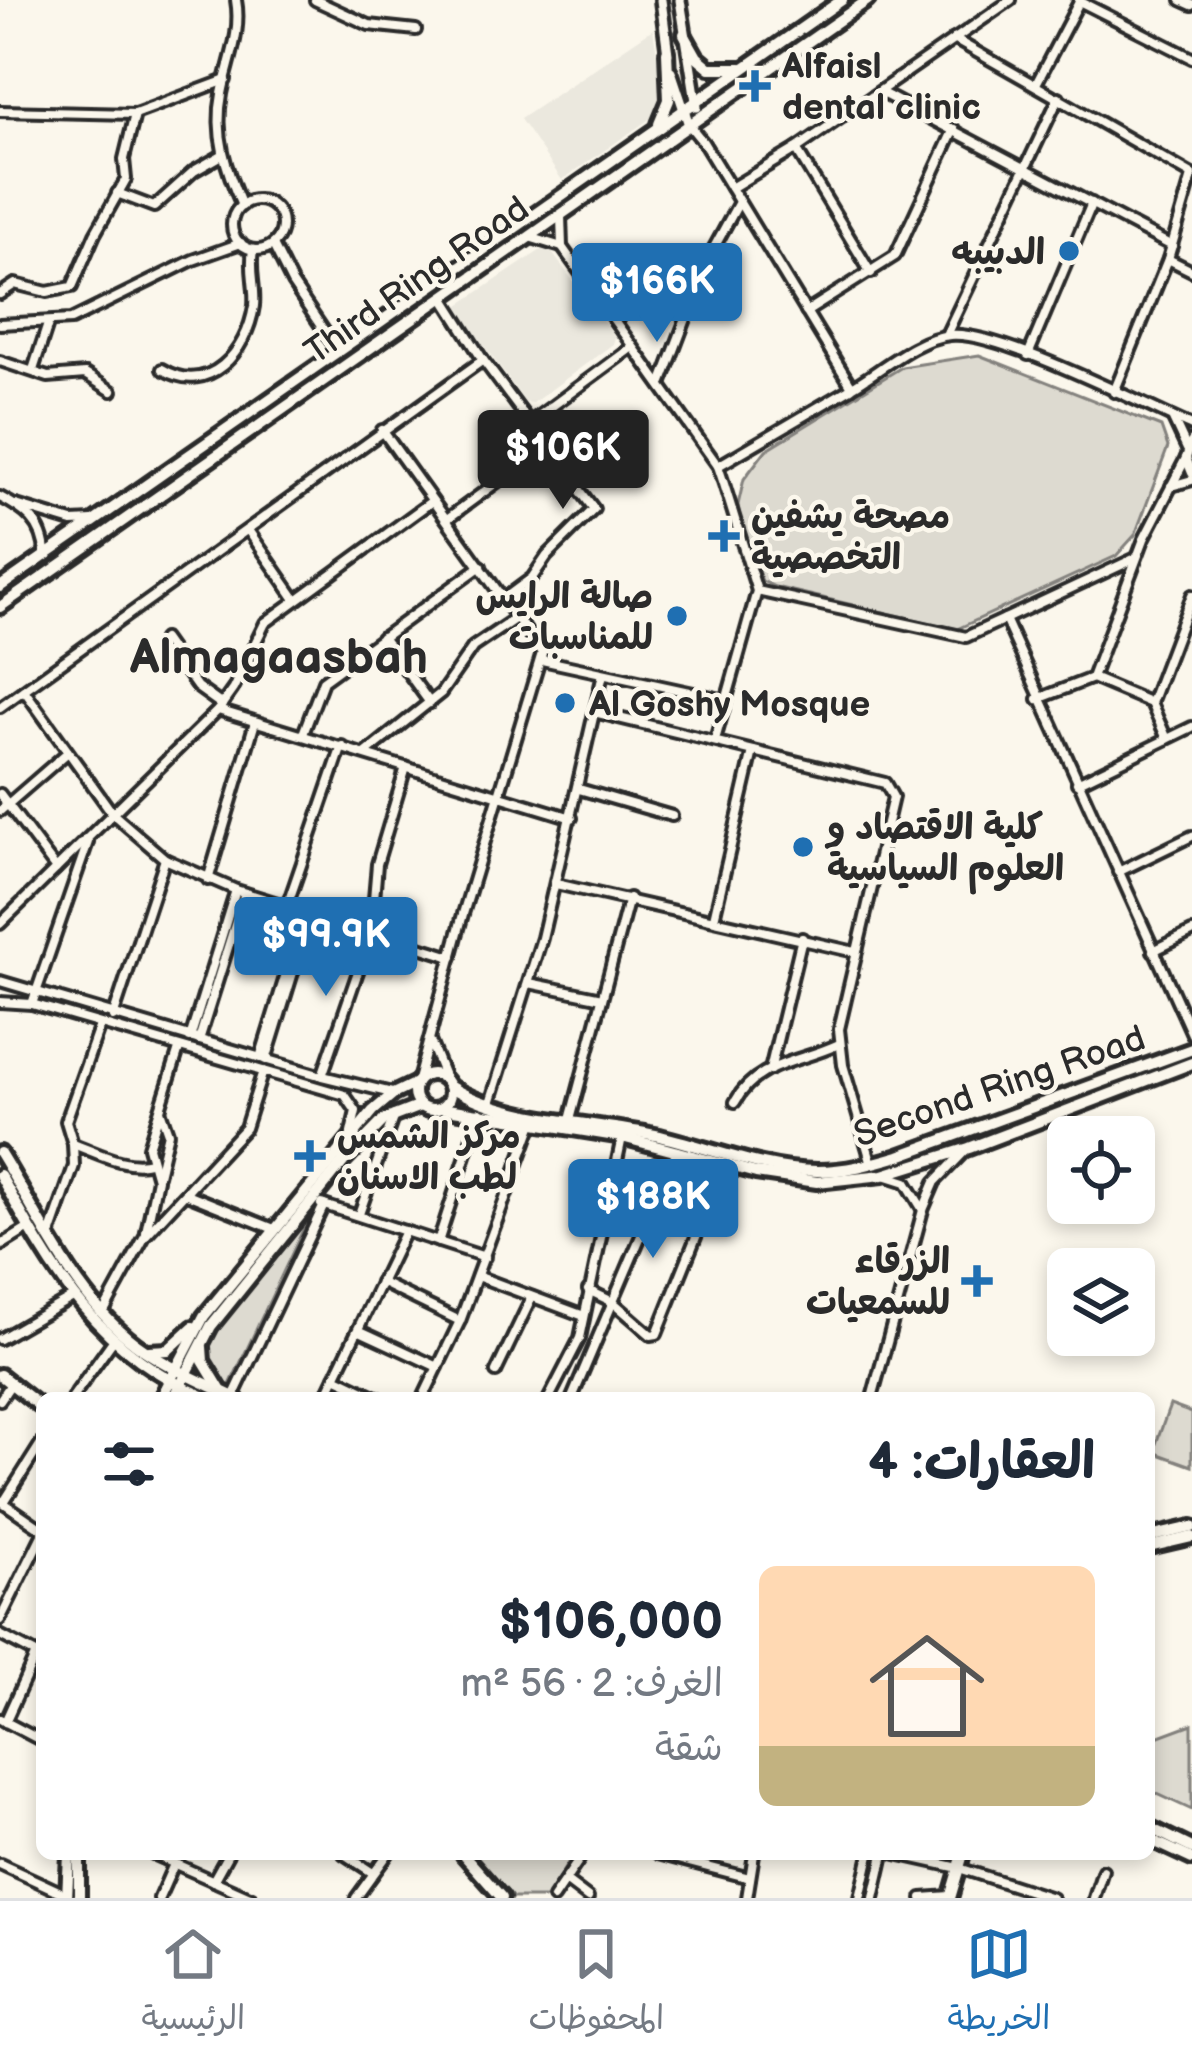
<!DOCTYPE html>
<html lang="ar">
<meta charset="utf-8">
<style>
:root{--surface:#fff;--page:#f6f6f7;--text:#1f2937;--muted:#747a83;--line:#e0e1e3;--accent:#1f6fb2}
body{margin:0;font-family:"Balsamiq Sans","Playpen Sans Arabic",sans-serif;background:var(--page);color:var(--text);direction:rtl;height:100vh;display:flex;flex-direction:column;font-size:45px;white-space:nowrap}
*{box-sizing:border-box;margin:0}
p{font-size:39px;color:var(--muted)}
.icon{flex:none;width:66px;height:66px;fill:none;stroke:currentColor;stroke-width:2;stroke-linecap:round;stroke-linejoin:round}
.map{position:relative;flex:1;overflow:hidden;direction:ltr}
.side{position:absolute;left:36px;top:1392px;width:1119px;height:468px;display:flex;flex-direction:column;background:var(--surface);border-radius:18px;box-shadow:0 6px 18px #0003;direction:rtl}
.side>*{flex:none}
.fabs{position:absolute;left:1047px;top:1116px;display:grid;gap:24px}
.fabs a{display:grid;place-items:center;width:108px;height:108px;border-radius:18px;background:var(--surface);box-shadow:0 6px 18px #0003;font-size:60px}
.price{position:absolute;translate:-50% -102px;padding:0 27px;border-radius:12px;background:var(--accent);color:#fff;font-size:39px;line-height:78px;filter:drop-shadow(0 3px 6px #0008)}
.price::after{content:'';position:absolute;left:50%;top:72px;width:36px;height:27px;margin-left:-18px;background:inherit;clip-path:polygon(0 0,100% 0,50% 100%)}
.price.active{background:#222;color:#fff}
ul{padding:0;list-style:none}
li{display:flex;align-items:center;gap:36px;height:300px;padding:0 60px}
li+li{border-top:3px solid var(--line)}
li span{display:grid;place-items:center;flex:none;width:336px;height:240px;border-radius:18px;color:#555}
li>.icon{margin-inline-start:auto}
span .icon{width:144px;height:144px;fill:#fffc;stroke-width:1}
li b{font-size:51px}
h2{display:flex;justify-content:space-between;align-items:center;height:144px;padding:0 60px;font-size:51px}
.tabs{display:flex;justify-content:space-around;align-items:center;height:168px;border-top:3px solid var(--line);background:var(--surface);font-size:33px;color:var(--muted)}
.tabs a{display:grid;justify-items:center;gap:6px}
.tabs .active{color:var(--accent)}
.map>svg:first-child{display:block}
</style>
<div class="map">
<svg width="1192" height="1898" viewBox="0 0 1192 1898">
<rect width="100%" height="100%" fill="#fbf7ec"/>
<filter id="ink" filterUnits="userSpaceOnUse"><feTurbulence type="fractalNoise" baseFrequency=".00833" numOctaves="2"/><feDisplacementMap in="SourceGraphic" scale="24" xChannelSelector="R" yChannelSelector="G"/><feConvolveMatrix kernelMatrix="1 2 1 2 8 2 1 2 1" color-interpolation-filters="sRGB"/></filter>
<g filter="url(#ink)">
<g fill="#ebe8de">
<path d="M653,29L663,94L654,116L562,180L520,119Z"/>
<path d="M547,246L615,337L613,344L533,403L525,402L456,307Z"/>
</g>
<g fill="#dddad0" stroke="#84827e" stroke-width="3">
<path d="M979,355L1161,427L1168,447L1135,535L1116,556L957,629L775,587L762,581L743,535L738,505L744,479L766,450L902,367Z"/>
<path d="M312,1211L229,1387C206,1375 203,1356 212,1333Z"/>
<path d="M1170,1405L1192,1413V1466L1153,1452Z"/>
<path d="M1192,1724V1810L1149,1790V1740Z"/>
<path d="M475,1854H563L569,1861L547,1898H513Z"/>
</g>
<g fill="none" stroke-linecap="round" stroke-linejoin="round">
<defs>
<g id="minor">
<path d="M236,0C242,33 228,62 222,94C214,134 226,170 242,206"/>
<path d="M315,0L369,25L416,30"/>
<path d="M1181,0L1192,5"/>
<path d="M1079,1L1192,58"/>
<path d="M954,39L1192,175"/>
<path d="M1036,84L1080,0"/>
<path d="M880,92L1172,246"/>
<path d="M0,111L135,114L226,80"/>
<path d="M689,125L703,142L852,387C880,371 917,338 950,335C998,330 1141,404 1192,426"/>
<path d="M796,149L871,273"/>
<path d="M731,188L796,149L1011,0"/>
<path d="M117,193L154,207L194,171L222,155"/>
<circle cx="257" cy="225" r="25"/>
<path d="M561,216L562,247L718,466L724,484L757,591L715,740"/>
<path d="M529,237L562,247"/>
<path d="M273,245L292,283L337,350"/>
<path d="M1168,259L1192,271"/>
<path d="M0,294L15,284L47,292L72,287L95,234L126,179L124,159L135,114"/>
<path d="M443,297L483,360"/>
<path d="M806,312L895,256L954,129"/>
<path d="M0,324L71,320L193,260L241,243"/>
<path d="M946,335L1059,97"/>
<path d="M1028,355L1092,203"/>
<path d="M0,361L48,377L85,374L112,391"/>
<path d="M162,369C209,397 247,352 254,306C256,287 249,270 253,250"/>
<path d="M33,370L48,324"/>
<path d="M662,382L711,253L739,202"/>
<path d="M1114,392L1168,259L1192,176"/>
<path d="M1173,419L1187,449"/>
<path d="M532,421L631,348"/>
<path d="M382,430L542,653L463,914L418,1080"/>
<path d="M1192,441L1186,458L1192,473"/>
<path d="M718,466L851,388"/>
<path d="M1171,486L1192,480"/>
<path d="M0,497C25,510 44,523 45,554"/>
<path d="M16,505L72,522L93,521"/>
<path d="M447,519L549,444"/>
<path d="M248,530L295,598"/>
<path d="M757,591L966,637L1136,558"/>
<path d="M1005,619L1192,1034"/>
<path d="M382,637L430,703"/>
<path d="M163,639L197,687L222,705"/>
<path d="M542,660L726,700"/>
<path d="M1092,678L1151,703"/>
<path d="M24,690L113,814L165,859L236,890L452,957"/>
<path d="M1038,699L1092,678L1144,539L1186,458"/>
<path d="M0,707L483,360L594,509L547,556L532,578L505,598"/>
<path d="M218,710L233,689L265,623L432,501"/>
<path d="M594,712L885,783L893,797L839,1029L843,1065L872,1164"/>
<path d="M303,734L323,681L481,566"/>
<path d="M1167,739L1151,703L1192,595"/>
<path d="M366,753L441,693L473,647L519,616"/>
<path d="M1077,783L1192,727"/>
<path d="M579,789L672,816"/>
<path d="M0,794L56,869"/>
<path d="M0,811L68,752"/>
<path d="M1118,872L1192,836"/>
<path d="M208,880L255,722"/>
<path d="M556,884L855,952"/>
<path d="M287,906L342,746"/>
<path d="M714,918L753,751"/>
<path d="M0,924L218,710L572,818"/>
<path d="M1153,951L1192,932"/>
<path d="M0,981L322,1076L392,1093"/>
<path d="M529,983L602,998"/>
<path d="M0,1002L32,1004L345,1095L356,1111L351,1133"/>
<path d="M32,1004L88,842"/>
<path d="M113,1017L165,859"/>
<path d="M100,1025L66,1121L73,1144C96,1152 126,1169 150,1162"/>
<path d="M190,1038L236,890"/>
<path d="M199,1040L245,893"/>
<path d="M430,1041L446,1081"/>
<path d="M260,1058L305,912"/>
<path d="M266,1060L311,914"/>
<path d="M770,1070L802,938"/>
<path d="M322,1076L371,934L377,864L406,767"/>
<path d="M735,1102C757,1062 799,1063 839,1044"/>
<path d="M490,1103L542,938L603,674"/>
<path d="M570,1120L629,898"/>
<path d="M158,1175L168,1133L160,1110"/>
<path d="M884,1175L906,1182L923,1210"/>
<path d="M187,1194L274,1229"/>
<path d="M321,1204L485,1257"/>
<path d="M359,1214L394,1115"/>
<path d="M146,1232L157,1179L148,1147L179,1049"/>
<path d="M50,1235L74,1166L73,1144"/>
<path d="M438,1242L480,1112"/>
<path d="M0,1246L29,1228"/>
<path d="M477,1276L584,1316"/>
<path d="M380,1282L460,1321"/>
<path d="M588,1290L613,1302L651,1335L657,1334L725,1165"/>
<path d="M103,1313L145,1236L245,1128L263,1071"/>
<path d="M358,1330L438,1367"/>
<path d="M0,1339L73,1297"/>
<path d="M496,1372L532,1297"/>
<path d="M335,1377L379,1398"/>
<path d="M233,1397L324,1205"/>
<path d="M72,1398L112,1342"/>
<path d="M325,1398L405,1231"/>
<path d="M423,1398L460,1321L533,1123"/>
<path d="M549,1398L580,1338L622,1137"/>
<path d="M572,1398L677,1151"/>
<path d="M872,1398L923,1210L935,1182L965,1151"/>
<path d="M0,1400L11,1384"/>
<path d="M1,1501L42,1529"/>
<path d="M4,1502L42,1442"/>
<path d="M0,1620L42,1535"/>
<path d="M0,1635L42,1657"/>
<path d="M0,1719L42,1741"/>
<path d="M5,1722L36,1654"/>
<path d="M153,1854L252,1898"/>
<path d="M344,1854L373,1873"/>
<path d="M658,1854L750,1878"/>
<path d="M896,1854L959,1868L1052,1898"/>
<path d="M0,1864L67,1895"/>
<path d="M213,1881L228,1854"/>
<path d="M567,1882L588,1898"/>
<path d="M159,1898L174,1864"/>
<path d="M356,1898L388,1854"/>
<path d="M553,1898L583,1854"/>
<path d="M747,1898L754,1854"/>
<path d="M860,1898L870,1854"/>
<path d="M874,1898L884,1854"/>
<path d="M922,1898L950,1896"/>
<path d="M1094,1898L1103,1870"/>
</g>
<g id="tertiary">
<path d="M661,0L668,54"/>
<path d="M680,0L697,107"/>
<path d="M671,71L689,125"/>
</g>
<g id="secondary">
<path d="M0,1375L42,1408"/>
<path d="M463,1854L502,1898"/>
</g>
<g id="primary">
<path d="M684,34L697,57L710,68H741"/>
<path d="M659,124L669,100L667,52"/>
<path d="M0,587L842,0"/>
<path d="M0,607L868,0"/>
<circle cx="432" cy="1092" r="18"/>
<path d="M449,1086C507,1122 589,1121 655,1135C709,1147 761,1170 817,1171C846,1171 872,1164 899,1156L1192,1049"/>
<path d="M441,1108L622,1137L756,1173L817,1182L883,1175L969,1148L1192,1063"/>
<path d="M0,1153C41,1219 78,1306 144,1350C173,1370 205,1383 236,1398"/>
<path d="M0,1175C54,1274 98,1352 207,1398"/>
<path d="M202,1347L203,1361L220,1389"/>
<path d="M149,1351L168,1350L193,1327"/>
<path d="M161,1398L204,1316L373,1111L393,1094L416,1083"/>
<path d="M174,1398L211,1326L344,1161L384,1120L420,1106"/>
<path d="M1149,1537L1192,1527"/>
<path d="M1149,1547L1192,1537"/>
<path d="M1149,1827L1192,1848"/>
<path d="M1149,1839L1192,1859"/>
<path d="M79,1854V1898"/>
<path d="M67,1898L69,1854"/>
<path d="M950,1898L963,1854"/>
</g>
</defs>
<use href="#minor" stroke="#2b2b2b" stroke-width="16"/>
<use href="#tertiary" stroke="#2b2b2b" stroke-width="18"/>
<use href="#secondary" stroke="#2b2b2b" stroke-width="20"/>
<use href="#primary" stroke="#2b2b2b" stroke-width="20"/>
<use href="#minor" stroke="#fbf7ec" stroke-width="8"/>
<use href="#tertiary" stroke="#fbf7ec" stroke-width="9"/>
<use href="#secondary" stroke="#fbf7ec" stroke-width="10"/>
<use href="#primary" stroke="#fbf7ec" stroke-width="10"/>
</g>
</g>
<g fill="#1f6fb2" stroke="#fbf7ec" stroke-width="4.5">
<path d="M749 68h12v12h12v12h-12v12h-12v-12h-12v-12h12z"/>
<circle cx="1069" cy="251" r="12"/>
<path d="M718 518h12v12h12v12h-12v12h-12v-12h-12v-12h12z"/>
<circle cx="677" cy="616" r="12"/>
<circle cx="565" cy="703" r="12"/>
<circle cx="803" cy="847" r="12"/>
<path d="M304 1138h12v12h12v12h-12v12h-12v-12h-12v-12h12z"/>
<path d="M971 1263h12v12h12v12h-12v12h-12v-12h-12v-12h12z"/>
</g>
<g text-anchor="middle" stroke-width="9" stroke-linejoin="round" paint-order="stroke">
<g font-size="36" font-weight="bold" fill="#2b2b2b" stroke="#fbf7ec" text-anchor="start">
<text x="782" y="78">Alfaisl<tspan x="782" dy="41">dental clinic</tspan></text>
<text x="1045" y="264" text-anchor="end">الدبيبه</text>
<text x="751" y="528">مصحة يشفين<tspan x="751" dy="41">التخصصية</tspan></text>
<text x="653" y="608" text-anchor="end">صالة الرايس<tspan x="653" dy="41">للمناسبات</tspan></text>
<text x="589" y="716">Al Goshy Mosque</text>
<text x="827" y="839">كلية الاقتصاد و<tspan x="827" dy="41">العلوم السياسية</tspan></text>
<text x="337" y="1148">مركز الشمس<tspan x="337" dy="41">لطب الاسنان</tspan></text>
<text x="950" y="1273" text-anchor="end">الزرقاء<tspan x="950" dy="41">للسمعيات</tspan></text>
</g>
<g font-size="36" fill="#2b2b2b" stroke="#fbf7ec">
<text transform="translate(416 279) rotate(-35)" y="13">Third Ring Road</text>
<text transform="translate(999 1085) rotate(-19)" y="13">Second Ring Road</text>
</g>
<g font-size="48" font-weight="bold" fill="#2b2b2b" stroke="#fbf7ec">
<text x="279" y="673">Almagaasbah</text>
</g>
</g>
</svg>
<div class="fabs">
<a><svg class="icon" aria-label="locate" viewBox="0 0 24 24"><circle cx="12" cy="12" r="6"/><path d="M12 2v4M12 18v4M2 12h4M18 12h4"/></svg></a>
<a><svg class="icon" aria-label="layers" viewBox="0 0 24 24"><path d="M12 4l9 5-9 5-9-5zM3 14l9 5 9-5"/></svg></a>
</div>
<b class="price" style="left:657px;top:345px">$166K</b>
<b class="price active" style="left:563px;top:512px">$106K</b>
<b class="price" style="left:326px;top:999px">$99.9K</b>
<b class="price" style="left:653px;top:1261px">$188K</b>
<section class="side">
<h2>العقارات: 4<svg class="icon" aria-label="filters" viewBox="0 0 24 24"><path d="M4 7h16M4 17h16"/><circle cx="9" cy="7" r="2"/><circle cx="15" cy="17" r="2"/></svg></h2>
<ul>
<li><span style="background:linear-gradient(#ffd9b3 75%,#c2b280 0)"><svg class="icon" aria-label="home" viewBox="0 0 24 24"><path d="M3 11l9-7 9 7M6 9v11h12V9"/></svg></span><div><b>$106,000</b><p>الغرف: 2 · 56 m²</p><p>شقة</p></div></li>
</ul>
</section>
</div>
<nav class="tabs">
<a class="active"><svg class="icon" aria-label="map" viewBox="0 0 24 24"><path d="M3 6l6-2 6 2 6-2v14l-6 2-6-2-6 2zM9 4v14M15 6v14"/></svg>الخريطة</a>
<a><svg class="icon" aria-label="saved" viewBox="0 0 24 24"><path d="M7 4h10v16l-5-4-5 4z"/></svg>المحفوظات</a>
<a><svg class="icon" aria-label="home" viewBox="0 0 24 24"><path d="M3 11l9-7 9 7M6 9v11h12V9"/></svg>الرئيسية</a>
</nav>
